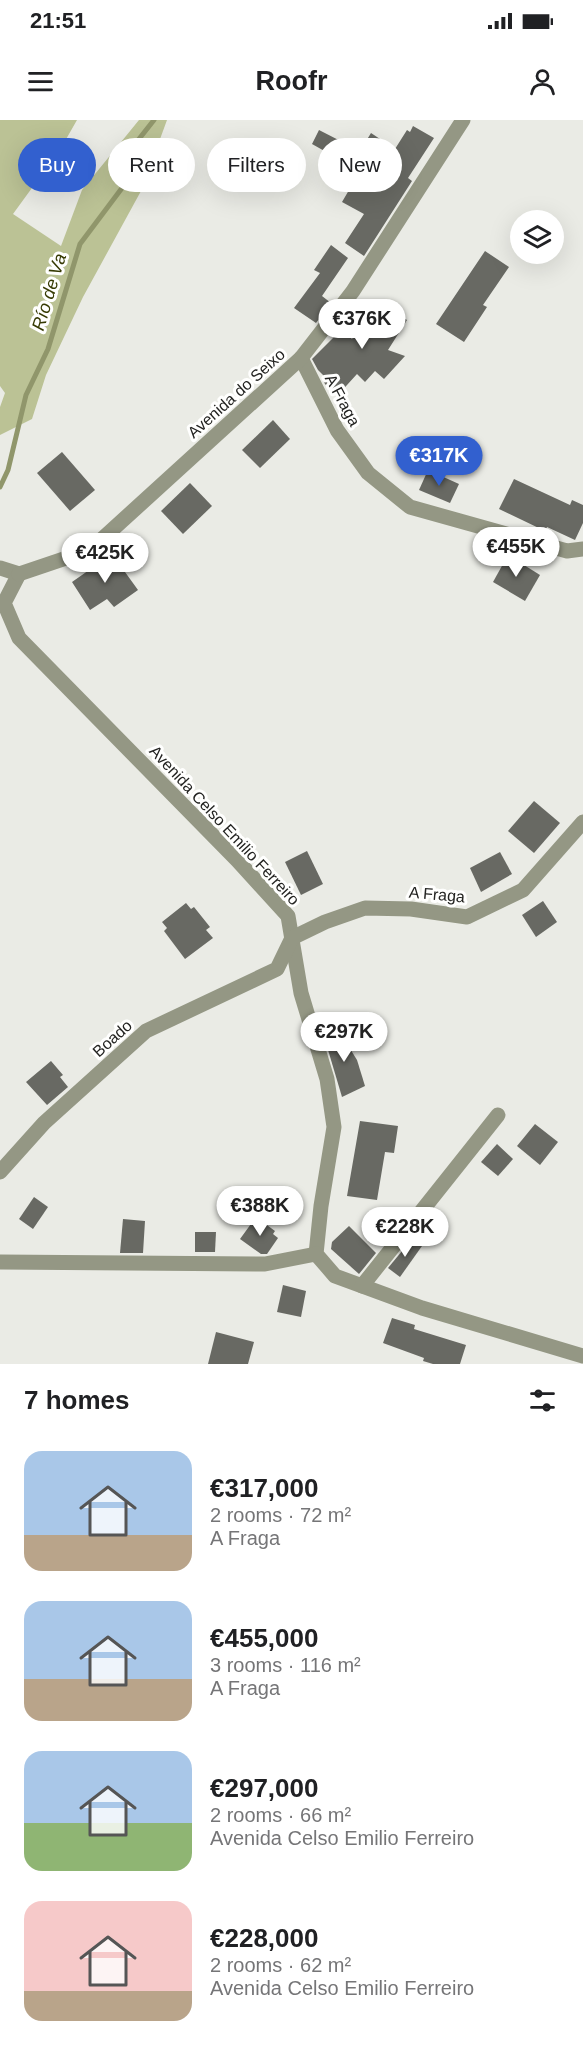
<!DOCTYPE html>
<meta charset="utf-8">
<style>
:root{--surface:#fff;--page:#f2f2f2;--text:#202124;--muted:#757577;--accent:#3260cf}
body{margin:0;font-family:Arial,sans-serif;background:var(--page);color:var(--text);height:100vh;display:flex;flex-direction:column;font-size:22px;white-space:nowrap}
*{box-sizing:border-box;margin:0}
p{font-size:20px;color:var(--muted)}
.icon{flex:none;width:33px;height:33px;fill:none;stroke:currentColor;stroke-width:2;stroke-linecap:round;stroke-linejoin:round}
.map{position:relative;height:1244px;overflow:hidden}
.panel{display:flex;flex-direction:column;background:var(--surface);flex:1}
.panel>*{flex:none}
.guide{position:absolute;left:18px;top:18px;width:548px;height:54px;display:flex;gap:12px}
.buttons{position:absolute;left:510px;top:90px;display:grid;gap:12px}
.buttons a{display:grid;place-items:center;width:54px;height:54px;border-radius:50%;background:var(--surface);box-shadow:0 6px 24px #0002;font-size:30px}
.price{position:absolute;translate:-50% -51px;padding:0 14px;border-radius:21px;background:#fff;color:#222;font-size:20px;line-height:39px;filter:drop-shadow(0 2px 3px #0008)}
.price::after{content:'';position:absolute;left:50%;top:36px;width:18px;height:14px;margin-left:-9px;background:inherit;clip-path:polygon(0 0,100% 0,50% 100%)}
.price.active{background:var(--accent);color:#fff}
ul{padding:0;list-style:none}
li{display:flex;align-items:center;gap:18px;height:150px;padding:0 24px}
li span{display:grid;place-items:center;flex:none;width:168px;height:120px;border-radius:18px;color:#555}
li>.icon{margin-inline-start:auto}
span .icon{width:72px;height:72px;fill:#fffc;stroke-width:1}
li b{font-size:26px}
h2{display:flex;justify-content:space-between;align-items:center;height:72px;padding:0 24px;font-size:26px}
.tag{padding:0 21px;border-radius:27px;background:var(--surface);box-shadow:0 6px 24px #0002;font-size:21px;line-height:54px}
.tag.active{background:var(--accent);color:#fff}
.status{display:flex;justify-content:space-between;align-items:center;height:42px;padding:0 30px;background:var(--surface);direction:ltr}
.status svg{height:16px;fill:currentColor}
header{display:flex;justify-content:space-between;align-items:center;height:78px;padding:0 24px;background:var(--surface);font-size:27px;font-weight:700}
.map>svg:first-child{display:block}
</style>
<div class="status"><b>21:51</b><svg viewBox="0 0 49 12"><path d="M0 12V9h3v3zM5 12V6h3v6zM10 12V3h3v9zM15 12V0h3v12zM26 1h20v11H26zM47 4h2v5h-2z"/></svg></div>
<header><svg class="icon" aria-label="menu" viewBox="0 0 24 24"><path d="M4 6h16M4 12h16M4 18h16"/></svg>Roofr<svg class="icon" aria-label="person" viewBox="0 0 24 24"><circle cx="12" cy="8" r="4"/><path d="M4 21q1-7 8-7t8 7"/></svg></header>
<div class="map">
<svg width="583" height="1244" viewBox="0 0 583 1244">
<rect width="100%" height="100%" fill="#eaebe5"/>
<path fill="#bbc295" d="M0,0H77L61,28L13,94L61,126L82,70L139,0H167L141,71L83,177L46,255L32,299L0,315V287L5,273L0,266Z"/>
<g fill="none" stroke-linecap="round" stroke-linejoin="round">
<path stroke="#90966b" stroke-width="5" d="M0,367L8,350L26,275L48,229L80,124L122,68L139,19L154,0"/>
</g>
<g fill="#686963">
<path d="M413,6L434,18L408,58L412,61L364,136L345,123L364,94L342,82L359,53L327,36L328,33L312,24L319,10L360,31L371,13L395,29L407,10L410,12Z"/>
<path d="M331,125L348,138L322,176L331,183L316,203L294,188L320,153L314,150Z"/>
<path d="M485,131L509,147L483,185L487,187L464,222L436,204Z"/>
<path d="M376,180L407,200L388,230L405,236L384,259L375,251L365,262L357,254L337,276L325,264L323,260L326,258L318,250L312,239L342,209L352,219Z"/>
<path d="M273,300L290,319L260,348L242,330Z"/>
<path d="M62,332L95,370L70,391L37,353Z"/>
<path d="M428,350L459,364L450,383L419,370Z"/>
<path d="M514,359L570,385L572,380L583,385V403L575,420L547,407L545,411L499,389Z"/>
<path d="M190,363L212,386L183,414L161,391Z"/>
<path d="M112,434L138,470L114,487L107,479L90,490L72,462Z"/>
<path d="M508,435L540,455L525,481L493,462Z"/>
<path d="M534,681L560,703L534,733L508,711Z"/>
<path d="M307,731L323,764L301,775L285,742Z"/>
<path d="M500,732L512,754L481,772L470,748Z"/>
<path d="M543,781L557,802L536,817L522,795Z"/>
<path d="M186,783L191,789L194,787L210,807L206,810L213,818L185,839L164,811L167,808L162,802Z"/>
<path d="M336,906L357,940L365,966L342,977L323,913Z"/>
<path d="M51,941L63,955L60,957L68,967L47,985L26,962Z"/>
<path d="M360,1001L398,1006L394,1033L385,1032L377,1080L347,1076Z"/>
<path d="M535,1004L558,1022L540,1045L517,1026Z"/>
<path d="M497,1024L513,1039L498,1056L481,1042Z"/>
<path d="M34,1077L48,1087L33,1109L19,1099Z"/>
<path d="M256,1097L275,1111L273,1114L278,1118L267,1134H261L240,1119Z"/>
<path d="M123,1099L145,1101L143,1133H120Z"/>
<path d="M349,1106L376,1133L359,1154L331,1129L332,1122Z"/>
<path d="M195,1112H216L215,1132H195Z"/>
<path d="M412,1119L422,1126L400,1157L388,1148Z"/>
<path d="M283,1165L306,1171L301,1197L277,1192Z"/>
<path d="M392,1198L415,1205L414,1209L466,1225L460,1244H433L423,1241L424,1238L383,1223Z"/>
<path d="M216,1212L254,1222L248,1244H208Z"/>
</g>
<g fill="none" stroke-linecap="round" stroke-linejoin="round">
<g stroke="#949784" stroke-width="15">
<path d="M301,238L337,310L368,353L410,387L567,431L583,429"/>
<path d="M0,448L19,454"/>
<path d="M19,454L4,483L19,518L237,740L288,796L301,873L327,959L334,1007L321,1086L316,1134L335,1156L422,1188L583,1236"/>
<path d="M19,454L90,430L301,238L353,171L463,0"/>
<path d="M0,1052L44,1003L146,911L277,849L292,818L325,802L365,788L411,789L467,797L523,770L583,702"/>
<path d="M0,1142L265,1144L316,1134"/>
<path d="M362,1166L498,995"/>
</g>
</g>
<g text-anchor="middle" stroke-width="6" stroke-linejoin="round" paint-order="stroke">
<g font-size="16" fill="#232321" stroke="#fffffe">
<text transform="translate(236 273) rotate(-42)" y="6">Avenida do Seixo</text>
<text transform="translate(343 280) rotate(62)" y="6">A Fraga</text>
<text transform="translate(225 705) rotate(47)" y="6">Avenida Celso Emilio Ferreiro</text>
<text transform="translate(437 774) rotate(5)" y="6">A Fraga</text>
<text transform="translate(112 918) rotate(-42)" y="6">Boado</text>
</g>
<g font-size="18" font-style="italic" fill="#363a03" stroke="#fffffe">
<text transform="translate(49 172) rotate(-73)" y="6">Río de Va</text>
</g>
</g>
</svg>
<div class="buttons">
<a><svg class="icon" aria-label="layers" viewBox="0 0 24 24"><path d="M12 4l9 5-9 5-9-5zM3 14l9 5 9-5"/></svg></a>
</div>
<b class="price" style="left:362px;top:230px">€376K</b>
<b class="price active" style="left:439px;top:367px">€317K</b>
<b class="price" style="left:516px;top:458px">€455K</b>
<b class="price" style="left:105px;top:464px">€425K</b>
<b class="price" style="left:344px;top:943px">€297K</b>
<b class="price" style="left:260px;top:1117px">€388K</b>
<b class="price" style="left:405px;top:1138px">€228K</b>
<div class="guide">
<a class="tag active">Buy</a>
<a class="tag">Rent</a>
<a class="tag">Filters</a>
<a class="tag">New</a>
</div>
</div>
<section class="panel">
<h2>7 homes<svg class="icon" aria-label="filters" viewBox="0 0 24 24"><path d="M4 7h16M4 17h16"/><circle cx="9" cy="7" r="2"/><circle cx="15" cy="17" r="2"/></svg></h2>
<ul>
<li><span style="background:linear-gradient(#a9c7e8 70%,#b9a48a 0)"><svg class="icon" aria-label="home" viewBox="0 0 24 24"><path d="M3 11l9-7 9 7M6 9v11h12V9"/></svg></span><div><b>€317,000</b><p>2 rooms · 72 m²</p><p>A Fraga</p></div></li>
<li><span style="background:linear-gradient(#a9c7e8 65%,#b9a48a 0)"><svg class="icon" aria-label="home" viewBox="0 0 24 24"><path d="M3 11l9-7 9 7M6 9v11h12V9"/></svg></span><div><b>€455,000</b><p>3 rooms · 116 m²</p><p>A Fraga</p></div></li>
<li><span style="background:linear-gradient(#a9c7e8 60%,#8fb573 0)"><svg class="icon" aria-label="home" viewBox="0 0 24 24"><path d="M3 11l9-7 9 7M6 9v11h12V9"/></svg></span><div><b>€297,000</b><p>2 rooms · 66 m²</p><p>Avenida Celso Emilio Ferreiro</p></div></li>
<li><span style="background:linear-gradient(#f6c9c9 75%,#b9a48a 0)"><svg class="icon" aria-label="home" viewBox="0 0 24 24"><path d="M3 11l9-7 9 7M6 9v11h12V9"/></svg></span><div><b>€228,000</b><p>2 rooms · 62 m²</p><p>Avenida Celso Emilio Ferreiro</p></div></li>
</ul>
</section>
